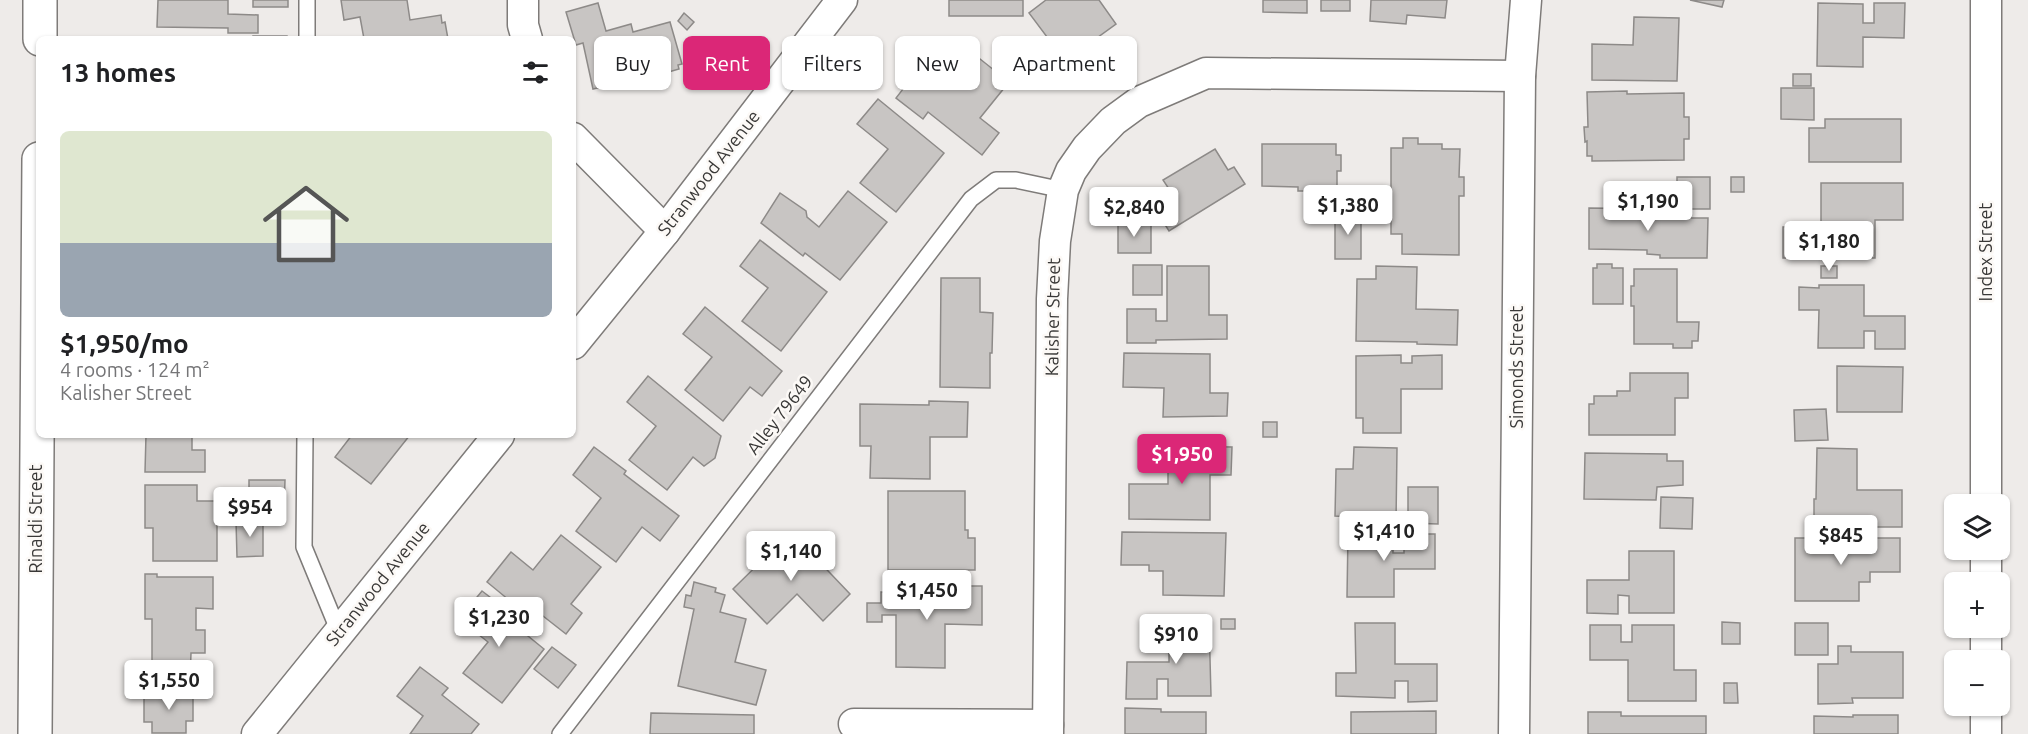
<!DOCTYPE html>
<meta charset="utf-8">
<style>
:root{--surface:#fff;--page:#f6f6f6;--text:#202124;--muted:#757577;--accent:#db2777}
body{margin:0;font-family:Ubuntu,sans-serif;background:var(--page);color:var(--text);height:100vh;display:flex;flex-direction:column;font-size:22px;white-space:nowrap}
*{box-sizing:border-box;margin:0}
p{font-size:20px;color:var(--muted)}
.icon{flex:none;width:33px;height:33px;fill:none;stroke:currentColor;stroke-width:2;stroke-linecap:round;stroke-linejoin:round}
.map{position:relative;flex:1;overflow:hidden}
.side{position:absolute;left:36px;top:36px;width:540px;height:402px;display:flex;flex-direction:column;background:var(--surface);border-radius:9px;box-shadow:0 2px 4px #0004}
.side>*{flex:none}
.hud{position:absolute;left:594px;top:36px;width:570px;height:54px;display:flex;gap:12px}
.controls{position:absolute;left:1944px;top:494px;display:grid;gap:12px}
.controls a{display:grid;place-items:center;width:66px;height:66px;border-radius:9px;background:var(--surface);box-shadow:0 2px 4px #0004;font-size:30px}
.price{position:absolute;translate:-50% -51px;padding:0 14px;border-radius:6px;background:#fff;color:#222;font-size:20px;line-height:39px;filter:drop-shadow(0 2px 3px #0008)}
.price::after{content:'';position:absolute;left:50%;top:36px;width:18px;height:14px;margin-left:-9px;background:inherit;clip-path:polygon(0 0,100% 0,50% 100%)}
.price.current{background:var(--accent);color:#fff}
ul{padding:0;list-style:none}
li{display:grid;align-content:center;gap:12px;height:318px;padding:0 24px}
li span{display:grid;place-items:center;height:186px;border-radius:9px;color:#555}
li>.icon{margin-inline-start:auto}
span .icon{width:108px;height:108px;fill:#fffc;stroke-width:1}
li b{font-size:26px}
h2{display:flex;justify-content:space-between;align-items:center;height:72px;padding:0 24px;font-size:26px}
.chip{padding:0 21px;border-radius:9px;background:var(--surface);box-shadow:0 2px 4px #0004;font-size:21px;line-height:54px}
.chip.current{background:var(--accent);color:#fff}
.map>svg:first-child{display:block}
</style>
<div class="map">
<svg width="2028" height="734" viewBox="0 0 2028 734">
<rect width="100%" height="100%" fill="#eeebe9"/>
<g fill="#c8c5c3" stroke="#8d8a88" stroke-width="1.5">
<path d="M158,0H228V14L258,15V33H228V28L157,27Z"/>
<rect x="253" y="0" width="35" height="7"/>
<path d="M341,0H407L410,20L441,15L442,23L445,22L448,39H364L360,17L344,20Z"/>
<rect x="949" y="0" width="74" height="16"/>
<path d="M1046,0H1099L1116,24L1065,61L1029,13Z"/>
<path d="M1263,0H1307V13L1263,12Z"/>
<rect x="1321" y="0" width="29" height="11"/>
<path d="M1371,0H1447L1445,18L1407,15L1406,24L1370,21Z"/>
<path d="M1690,0H1724L1722,7Z"/>
<path d="M598,3L606,31L631,24L633,32L670,22L682,64L678,65L679,69L651,77L650,73L633,78V79L593,89L583,43L576,45L566,12Z"/>
<path d="M1818,3L1863,4V23H1874V3H1905L1904,38L1863,37V67L1817,66Z"/>
<path d="M684,13L694,22L687,30L678,21Z"/>
<path d="M1634,17L1679,18L1677,81L1592,80V44L1633,45Z"/>
<rect x="253" y="36" width="34" height="3"/>
<path d="M970,51L1009,82L980,118L999,133L982,155L928,112L923,119L896,98L920,67L943,85Z"/>
<rect x="1793" y="74" width="18" height="12"/>
<path d="M1781,88H1814V120L1781,119Z"/>
<path d="M1627,91V94L1684,93V117H1689V139H1684V160L1592,161V156H1587V141L1585,142L1584,127H1588L1587,92Z"/>
<path d="M878,99L944,153L896,212L860,183L888,149L857,124Z"/>
<path d="M1825,119H1901V162H1809V128H1825Z"/>
<path d="M1403,138H1418V144H1442V149H1460L1459,177H1464V196H1459V255L1402,254V234H1391V148H1403Z"/>
<path d="M1262,144H1336V155H1341V171H1337V191H1298V187L1262,186Z"/>
<path d="M1215,149L1228,170L1234,167L1245,184L1169,231L1152,204L1171,192L1163,180Z"/>
<rect x="1677" y="177" width="33" height="32"/>
<rect x="1731" y="177" width="13" height="15"/>
<path d="M1821,183H1903V220H1875V258H1783V227L1821,226Z"/>
<path d="M848,191L887,222L840,280L805,253L803,256L761,223L780,193L806,211L807,217L819,227Z"/>
<path d="M1589,208L1664,209V214H1679V218H1708L1707,258H1660V255L1647,254V250L1589,249Z"/>
<rect x="1335" y="214" width="26" height="45"/>
<rect x="1118" y="223" width="33" height="30"/>
<path d="M760,240L827,292L781,351L742,321L768,288L740,266Z"/>
<path d="M1597,264H1612V268H1623V304H1593V268H1597Z"/>
<rect x="1133" y="265" width="29" height="30"/>
<path d="M1167,266H1209V315H1227V339L1156,340V343H1127V309H1156V321H1167Z"/>
<path d="M1376,266L1417,267L1416,309L1458,310L1457,345L1417,344V342L1356,341L1357,279H1376Z"/>
<rect x="1821" y="266" width="16" height="12"/>
<path d="M1634,269H1677V322H1699L1698,341H1692V348H1673V344H1634V306H1631V286H1634Z"/>
<path d="M941,278H980V312L993,313L992,353H990V388L940,387Z"/>
<path d="M1819,285H1864V316H1905V349H1875V331H1864V348H1818L1819,310H1799V287L1819,288Z"/>
<path d="M705,307L782,371L762,396L750,387L723,421L685,390L712,357L683,334Z"/>
<path d="M1124,353L1210,354V393H1228L1227,416L1163,417L1164,388L1123,387Z"/>
<path d="M1401,355V363H1412V356L1442,355V389H1401V433H1363V418H1356V356Z"/>
<path d="M1837,366L1903,367L1902,412H1837Z"/>
<path d="M1630,373H1688V398H1675V435H1589V404H1594V396H1617V391H1630Z"/>
<path d="M648,376L721,436L715,458L704,466L693,457L667,490L629,460L656,426L627,402Z"/>
<path d="M929,401L968,402L967,437H930V479L870,478L871,446H860V404L929,405Z"/>
<path d="M1826,409L1828,440L1795,441L1794,410Z"/>
<rect x="1263" y="422" width="14" height="15"/>
<path d="M146,435H192V450H205V472H145Z"/>
<path d="M352,435H410L371,484L335,457Z"/>
<path d="M1168,446L1232,447L1231,475H1210V520L1129,519V484H1168Z"/>
<path d="M594,447L626,471L624,474L679,516L660,541L642,527L616,562L576,531L601,498L573,475Z"/>
<path d="M1354,447L1397,448L1396,522H1355L1356,517L1335,516L1336,469H1353Z"/>
<path d="M1817,448L1857,449V490H1902V527H1868V523H1814V499H1816Z"/>
<path d="M1585,453L1667,454V461H1683V485L1657,487L1656,500L1584,499Z"/>
<path d="M249,480H285L284,512H249Z"/>
<path d="M145,485H197V501H217V561H153V528H145Z"/>
<path d="M1408,487H1438V524L1408,523Z"/>
<path d="M888,491H965V530H968V538H975V570H888Z"/>
<path d="M1661,497L1693,498L1692,529L1660,528Z"/>
<path d="M263,520V556L237,557L236,521Z"/>
<path d="M791,532L850,594L823,621L797,594L767,624L733,589Z"/>
<path d="M1122,532L1226,533L1224,596L1163,595V571H1149V565H1121Z"/>
<path d="M1348,534H1393V553H1404V534H1435V569H1394V597H1347Z"/>
<path d="M561,535L601,567L571,604L582,613L566,634L520,598L515,605L487,582L511,552L533,570Z"/>
<path d="M1795,538H1900V572H1870V582H1859V601H1795Z"/>
<path d="M1629,551H1674V613H1629V596L1618,595V614L1587,613V580H1629Z"/>
<path d="M145,574H157V577H213V609L196,608V630H205V653H191L190,681L152,680V619H145Z"/>
<path d="M694,582L716,588L715,592L725,595L720,612L746,619L735,662L766,670L756,705L678,686L694,609L684,607L686,595L691,596Z"/>
<path d="M943,586H982V625L945,624V668L896,667V615H882V622H867V603H881V592L943,593Z"/>
<path d="M482,591L516,617L514,620L519,624L517,627L544,649L502,703L463,673L488,642L459,619Z"/>
<rect x="1221" y="619" width="14" height="10"/>
<path d="M1169,621H1209L1211,696H1168V679H1157V699H1126L1127,662H1169Z"/>
<path d="M1722,622L1740,623V644H1722Z"/>
<path d="M1355,623H1395V664H1437V701L1408,702V681H1395V698L1336,696V673H1356Z"/>
<rect x="1795" y="623" width="33" height="32"/>
<path d="M1590,625H1621V642H1632V625H1674V670H1696V701H1628V660H1590Z"/>
<path d="M1838,646H1851V652H1903V698H1852L1853,703L1818,704V664H1838Z"/>
<path d="M552,647L576,665L558,688L534,669Z"/>
<path d="M420,667L448,688L442,695L479,724L471,734H410L423,716L397,696Z"/>
<path d="M1724,683H1737L1738,703H1724Z"/>
<path d="M144,692H193V721H186V733H152V722H144Z"/>
<path d="M1125,708L1161,709V712H1206V734H1125Z"/>
<path d="M1436,711V734H1351V712Z"/>
<path d="M1588,712H1621V716H1706V734H1588Z"/>
<path d="M651,713L754,715V734H650Z"/>
<path d="M1853,715H1898V734H1814V716L1853,717Z"/>
</g>
<g fill="none" stroke-linecap="round" stroke-linejoin="round">
<defs>
<g id="lane">
<path d="M307,39V0"/>
<path d="M305,435L304,547L339,632"/>
<path d="M560,734L971,199L996,180H1016L1063,190"/>
</g>
<g id="street">
<path d="M523,0V25L527,39"/>
<path d="M573,138L665,231"/>
<path d="M573,344L665,231L842,0"/>
<path d="M1986,504V0"/>
<path d="M1986,582V549"/>
<path d="M1986,660V627"/>
<path d="M854,724L1048,725"/>
<path d="M257,734L499,435"/>
<path d="M1048,734L1052,299L1055,241L1063,190L1071,171L1087,148L1113,121L1139,102L1206,73L1520,76"/>
<path d="M1514,734L1520,76L1526,0"/>
<path d="M1986,734V705"/>
</g>
<g id="primary">
<path d="M40,39V0"/>
<path d="M35,734L39,159"/>
</g>
</defs>
<use href="#lane" stroke="#7e7b79" stroke-width="18"/>
<use href="#street" stroke="#7e7b79" stroke-width="33"/>
<use href="#primary" stroke="#7e7b79" stroke-width="36"/>
<use href="#lane" stroke="#fff" stroke-width="15"/>
<use href="#street" stroke="#fff" stroke-width="30"/>
<use href="#primary" stroke="#fff" stroke-width="33"/>
</g>
<g text-anchor="middle" stroke-width="5" stroke-linejoin="round" paint-order="stroke">
<g font-size="18" fill="#393837" stroke="#fcf9f6">
<text transform="translate(709 173) rotate(-52)" y="6">Stranwood Avenue</text>
<text transform="translate(1986 252) rotate(-90)" y="6">Index Street</text>
<text transform="translate(1053 317) rotate(-89)" y="6">Kalisher Street</text>
<text transform="translate(1517 367) rotate(-90)" y="6">Simonds Street</text>
<text transform="translate(780 415) rotate(-52)" y="6">Alley 79649</text>
<text transform="translate(36 519) rotate(-90)" y="6">Rinaldi Street</text>
<text transform="translate(378 584) rotate(-51)" y="6">Stranwood Avenue</text>
</g>
</g>
</svg>
<div class="controls">
<a><svg class="icon" aria-label="layers" viewBox="0 0 24 24"><path d="M12 4l9 5-9 5-9-5zM3 14l9 5 9-5"/></svg></a>
<a>+</a>
<a>−</a>
</div>
<b class="price" style="left:1648px;top:232px">$1,190</b>
<b class="price" style="left:1348px;top:236px">$1,380</b>
<b class="price" style="left:1134px;top:238px">$2,840</b>
<b class="price" style="left:1829px;top:272px">$1,180</b>
<b class="price current" style="left:1182px;top:485px">$1,950</b>
<b class="price" style="left:250px;top:538px">$954</b>
<b class="price" style="left:1384px;top:562px">$1,410</b>
<b class="price" style="left:1841px;top:566px">$845</b>
<b class="price" style="left:791px;top:582px">$1,140</b>
<b class="price" style="left:927px;top:621px">$1,450</b>
<b class="price" style="left:499px;top:648px">$1,230</b>
<b class="price" style="left:1176px;top:665px">$910</b>
<b class="price" style="left:169px;top:711px">$1,550</b>
<div class="hud">
<a class="chip">Buy</a>
<a class="chip current">Rent</a>
<a class="chip">Filters</a>
<a class="chip">New</a>
<a class="chip">Apartment</a>
</div>
<section class="side">
<h2>13 homes<svg class="icon" aria-label="filters" viewBox="0 0 24 24"><path d="M4 7h16M4 17h16"/><circle cx="9" cy="7" r="2"/><circle cx="15" cy="17" r="2"/></svg></h2>
<ul>
<li><span style="background:linear-gradient(#dfe7d0 60%,#9aa5b1 0)"><svg class="icon" aria-label="home" viewBox="0 0 24 24"><path d="M3 11l9-7 9 7M6 9v11h12V9"/></svg></span><div><b>$1,950/mo</b><p>4 rooms · 124 m²</p><p>Kalisher Street</p></div></li>
</ul>
</section>
</div>
